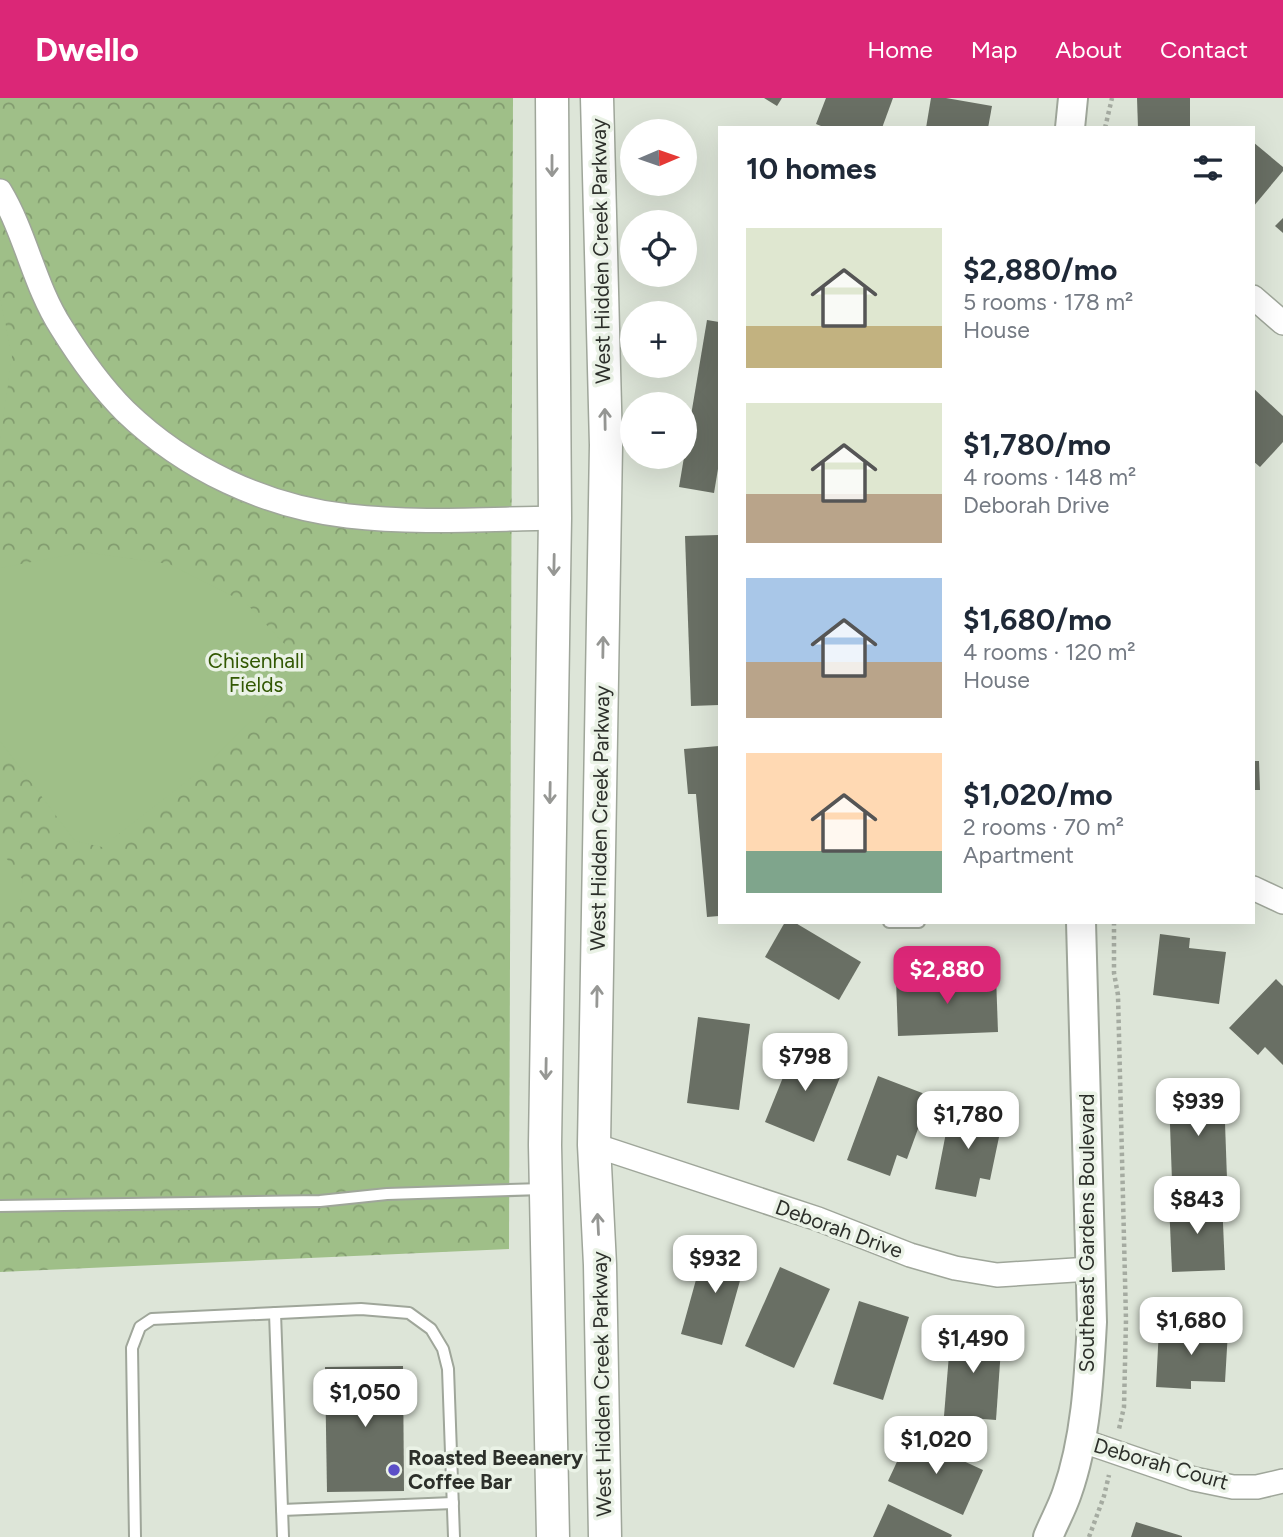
<!DOCTYPE html>
<meta charset="utf-8">
<style>
:root{--surface:#fff;--page:#f2f2f3;--text:#1f2937;--muted:#747a83;--accent:#db2777}
body{margin:0;font-family:Figtree,sans-serif;background:var(--page);color:var(--text);height:100vh;display:flex;flex-direction:column;font-size:26px;white-space:nowrap}
*{box-sizing:border-box;margin:0}
p{font-size:23px;color:var(--muted)}
.icon{flex:none;width:38px;height:38px;fill:none;stroke:currentColor;stroke-width:2;stroke-linecap:round;stroke-linejoin:round}
.map{position:relative;flex:1;overflow:hidden}
.side{position:absolute;left:718px;top:28px;width:537px;height:798px;display:flex;flex-direction:column;background:var(--surface);border-radius:0px;box-shadow:0 7px 28px #0002}
.side>*{flex:none}
.needle{width:46px;rotate:88deg}
.buttons{position:absolute;left:620px;top:21px;display:grid;gap:14px}
.buttons a{display:grid;place-items:center;width:77px;height:77px;border-radius:50%;background:var(--surface);box-shadow:0 7px 28px #0002;font-size:35px}
.price{position:absolute;translate:-50% -60px;padding:0 16px;border-radius:14px;background:#fff;color:#222;font-size:23px;line-height:46px;filter:drop-shadow(0 2px 4px #0008)}
.price::after{content:'';position:absolute;left:50%;top:42px;width:21px;height:16px;margin-left:-10px;background:inherit;clip-path:polygon(0 0,100% 0,50% 100%)}
.price.on{background:var(--accent);color:#fff}
ul{padding:0;list-style:none}
li{display:flex;align-items:center;gap:21px;height:175px;padding:0 28px}
li span{display:grid;place-items:center;flex:none;width:196px;height:140px;border-radius:0px;color:#555}
li>.icon{margin-inline-start:auto}
span .icon{width:84px;height:84px;fill:#fffc;stroke-width:1}
li b{font-size:30px}
h2{display:flex;justify-content:space-between;align-items:center;height:84px;padding:0 28px;font-size:30px}
header{display:flex;align-items:center;gap:42px;box-sizing:border-box;height:98px;padding:0 35px;background:var(--accent);color:#fff}
header strong{font-size:33px}
nav{display:flex;gap:38px;margin-inline-start:auto;font-size:24px}
.map>svg:first-child{display:block}
</style>
<header>
<strong>Dwello</strong>
<nav><a>Home</a><a>Map</a><a>About</a><a>Contact</a></nav>
</header>
<div class="map">
<svg width="1283" height="1439" viewBox="0 0 1283 1439">
<defs>
<pattern id="forest-crowns" width="20" height="18" patternUnits="userSpaceOnUse" patternTransform="scale(1.75)"><rect width="20" height="18" fill="#9fbf88"/><path d="M2 6a3 3 0 1 1 6 0M12 15a3 3 0 1 1 6 0" fill="none" stroke="#829c6f"/></pattern>
</defs>
<rect width="100%" height="100%" fill="#dde5d8"/>
<path fill="url(#forest-crowns)" d="M0,0H513L509,1151L0,1174Z"/>
<g fill="#9fbf88">
<path d="M0,198L12,258L0,345Z"/>
<path d="M84,454L169,466L246,505L305,568L205,669L102,749L75,743L0,643V470Z"/>
<path d="M0,752L23,782L20,810L0,825Z"/>
</g>
<g fill="#696f64">
<path d="M764,0H782L777,8Z"/>
<path d="M826,0H893L882,30H826L816,26Z"/>
<path d="M931,0H946L992,8L988,30H926Z"/>
<path d="M1137,0H1190V30H1138Z"/>
<path d="M1253,44L1283,69V73L1253,109Z"/>
<path d="M1283,120V135L1275,128Z"/>
<path d="M707,222L719,224V365L714,395L679,389Z"/>
<path d="M1253,290L1283,318V344L1260,369L1253,363Z"/>
<path d="M719,437V607L691,608L685,438Z"/>
<path d="M719,648V818L707,819L696,696H688L684,651Z"/>
<path d="M1253,663H1259L1260,692H1253Z"/>
<path d="M785,824H794L861,864L839,902L765,859Z"/>
<path d="M1160,836L1190,840L1189,850L1226,854L1219,906L1153,897Z"/>
<path d="M996,878L998,934L898,938L896,881Z"/>
<path d="M1276,881L1283,888V967L1265,949L1258,957L1229,930Z"/>
<path d="M698,919L750,926L739,1012L687,1005Z"/>
<path d="M796,947L845,967L814,1044L765,1024Z"/>
<path d="M878,978L930,998L907,1061L897,1057L890,1078L847,1062Z"/>
<path d="M1224,997L1227,1081L1172,1083L1169,999Z"/>
<path d="M951,1009L1003,1020L990,1082L980,1080L976,1099L935,1091Z"/>
<path d="M1222,1102L1225,1172L1172,1174L1169,1104Z"/>
<path d="M717,1145L748,1154L722,1247L681,1236L702,1160L712,1163Z"/>
<path d="M780,1169L830,1191L794,1270L745,1248Z"/>
<path d="M859,1203L909,1219L883,1302L833,1286Z"/>
<path d="M1159,1230L1228,1233L1225,1284L1191,1283V1291L1156,1289Z"/>
<path d="M951,1232L1002,1236L996,1322L944,1318Z"/>
<path d="M403,1268L404,1393L327,1394L325,1269Z"/>
<path d="M909,1338L983,1372L963,1417L888,1383Z"/>
<path d="M888,1406L952,1437L951,1439H873Z"/>
<path d="M1136,1424L1182,1438V1439H1131Z"/>
</g>
<g fill="none" stroke-linecap="round" stroke-linejoin="round">
<defs>
<g id="service">
<path d="M889,824H919"/>
<path d="M0,1108L320,1103L387,1096L543,1091"/>
<path d="M275,1215L283,1439"/>
<path d="M282,1412L453,1405"/>
<path d="M135,1439L132,1250L140,1229L152,1221L361,1211L409,1215L431,1231L443,1251L448,1271L454,1439"/>
</g>
<g id="minor">
<path d="M0,93C26,136 34,187 61,229C79,258 101,289 125,313C185,371 266,409 348,418C416,426 486,421 555,420"/>
<path d="M1253,199L1283,225"/>
<path d="M1253,790L1283,804"/>
<path d="M594,1047L818,1121L910,1157L955,1170L997,1177L1090,1171"/>
<path d="M1080,1342L1194,1381L1233,1389H1257L1283,1383"/>
</g>
<g id="tertiary">
<path d="M1070,30L1073,0"/>
<path d="M1048,1439C1054,1424 1062,1410 1067,1395C1086,1341 1089,1281 1092,1224L1081,824"/>
</g>
<g id="secondary">
<path d="M552,0L555,420L545,1047L553,1439"/>
<path d="M597,0L606,347L594,1047L600,1167L605,1439"/>
</g>
</defs>
<use href="#service" stroke="#9fa69a" stroke-width="14"/>
<use href="#minor" stroke="#9fa69a" stroke-width="26"/>
<use href="#tertiary" stroke="#9fa69a" stroke-width="32"/>
<use href="#secondary" stroke="#9fa69a" stroke-width="35"/>
<g stroke="#a5aba1" stroke-width="4.5" stroke-dasharray="3.5 3.5" stroke-linecap="butt">
<path d="M1105,30L1112,0"/>
<path d="M1114,824V875L1118,897L1126,1222L1124,1309L1119,1331"/>
<path d="M1089,1439L1104,1398L1109,1377"/>
</g>
<use href="#service" stroke="#fff" stroke-width="10"/>
<use href="#minor" stroke="#fff" stroke-width="23"/>
<use href="#tertiary" stroke="#fff" stroke-width="28"/>
<use href="#secondary" stroke="#fff" stroke-width="32"/>
</g>
<defs><path id="oneway-shaft" d="M-6 0H5M1.5-3L5.5 0L1.5 3" fill="none" stroke-width="1.6" stroke-linecap="round" stroke-linejoin="round" transform="scale(1.75)"/></defs>
<g stroke="#969794">
<use href="#oneway-shaft" transform="translate(552 68) rotate(90)"/>
<use href="#oneway-shaft" transform="translate(605 321) rotate(-91)"/>
<use href="#oneway-shaft" transform="translate(554 467) rotate(91)"/>
<use href="#oneway-shaft" transform="translate(603 549) rotate(-89)"/>
<use href="#oneway-shaft" transform="translate(550 695) rotate(91)"/>
<use href="#oneway-shaft" transform="translate(597 898) rotate(-89)"/>
<use href="#oneway-shaft" transform="translate(546 971) rotate(91)"/>
<use href="#oneway-shaft" transform="translate(598 1126) rotate(-93)"/>
</g>
<circle fill="#5b4fc7" stroke="#eaf2e6" stroke-width="2.5" cx="394" cy="1372" r="7"/>
<g text-anchor="middle" stroke-width="7" stroke-linejoin="round" paint-order="stroke">
<g font-size="21" fill="#2c2f2a" stroke="#eaf2e6">
<text transform="translate(601 153) rotate(-91)" y="7">West Hidden Creek Parkway</text>
<text transform="translate(600 720) rotate(-89)" y="7">West Hidden Creek Parkway</text>
<text transform="translate(839 1131) rotate(20)" y="7">Deborah Drive</text>
<text transform="translate(1087 1135) rotate(-90)" y="7">Southeast Gardens Boulevard</text>
<text transform="translate(602 1286) rotate(-91)" y="7">West Hidden Creek Parkway</text>
<text transform="translate(1161 1366) rotate(16)" y="7">Deborah Court</text>
</g>
<g font-size="21" fill="#325803" stroke="#eaf2e6">
<text x="256" y="570">Chisenhall<tspan x="256" dy="24">Fields</tspan></text>
</g>
<g font-size="21" font-weight="bold" fill="#2c2f2a" stroke="#eaf2e6" text-anchor="start">
<text x="408" y="1367">Roasted Beeanery<tspan x="408" dy="24">Coffee Bar</tspan></text>
</g>
</g>
</svg>
<div class="buttons">
<a><svg class="needle" viewBox="-14 -14 28 28"><path d="M0-13l5 13h-10z" fill="#e53935"/><path d="M0 13l5-13h-10z" fill="#747a83"/></svg></a>
<a><svg class="icon" aria-label="locate" viewBox="0 0 24 24"><circle cx="12" cy="12" r="6"/><path d="M12 2v4M12 18v4M2 12h4M18 12h4"/></svg></a>
<a>+</a>
<a>−</a>
</div>
<b class="price on" style="left:947px;top:908px">$2,880</b>
<b class="price" style="left:805px;top:995px">$798</b>
<b class="price" style="left:1198px;top:1040px">$939</b>
<b class="price" style="left:968px;top:1053px">$1,780</b>
<b class="price" style="left:1197px;top:1138px">$843</b>
<b class="price" style="left:715px;top:1197px">$932</b>
<b class="price" style="left:1191px;top:1259px">$1,680</b>
<b class="price" style="left:973px;top:1277px">$1,490</b>
<b class="price" style="left:365px;top:1331px">$1,050</b>
<b class="price" style="left:936px;top:1378px">$1,020</b>
<section class="side">
<h2>10 homes<svg class="icon" aria-label="filters" viewBox="0 0 24 24"><path d="M4 7h16M4 17h16"/><circle cx="9" cy="7" r="2"/><circle cx="15" cy="17" r="2"/></svg></h2>
<ul>
<li><span style="background:linear-gradient(#dfe7d0 70%,#c2b280 0)"><svg class="icon" aria-label="home" viewBox="0 0 24 24"><path d="M3 11l9-7 9 7M6 9v11h12V9"/></svg></span><div><b>$2,880/mo</b><p>5 rooms · 178 m²</p><p>House</p></div></li>
<li><span style="background:linear-gradient(#dfe7d0 65%,#b9a48a 0)"><svg class="icon" aria-label="home" viewBox="0 0 24 24"><path d="M3 11l9-7 9 7M6 9v11h12V9"/></svg></span><div><b>$1,780/mo</b><p>4 rooms · 148 m²</p><p>Deborah Drive</p></div></li>
<li><span style="background:linear-gradient(#a9c7e8 60%,#b9a48a 0)"><svg class="icon" aria-label="home" viewBox="0 0 24 24"><path d="M3 11l9-7 9 7M6 9v11h12V9"/></svg></span><div><b>$1,680/mo</b><p>4 rooms · 120 m²</p><p>House</p></div></li>
<li><span style="background:linear-gradient(#ffd9b3 70%,#7fa58c 0)"><svg class="icon" aria-label="home" viewBox="0 0 24 24"><path d="M3 11l9-7 9 7M6 9v11h12V9"/></svg></span><div><b>$1,020/mo</b><p>2 rooms · 70 m²</p><p>Apartment</p></div></li>
</ul>
</section>
</div>
